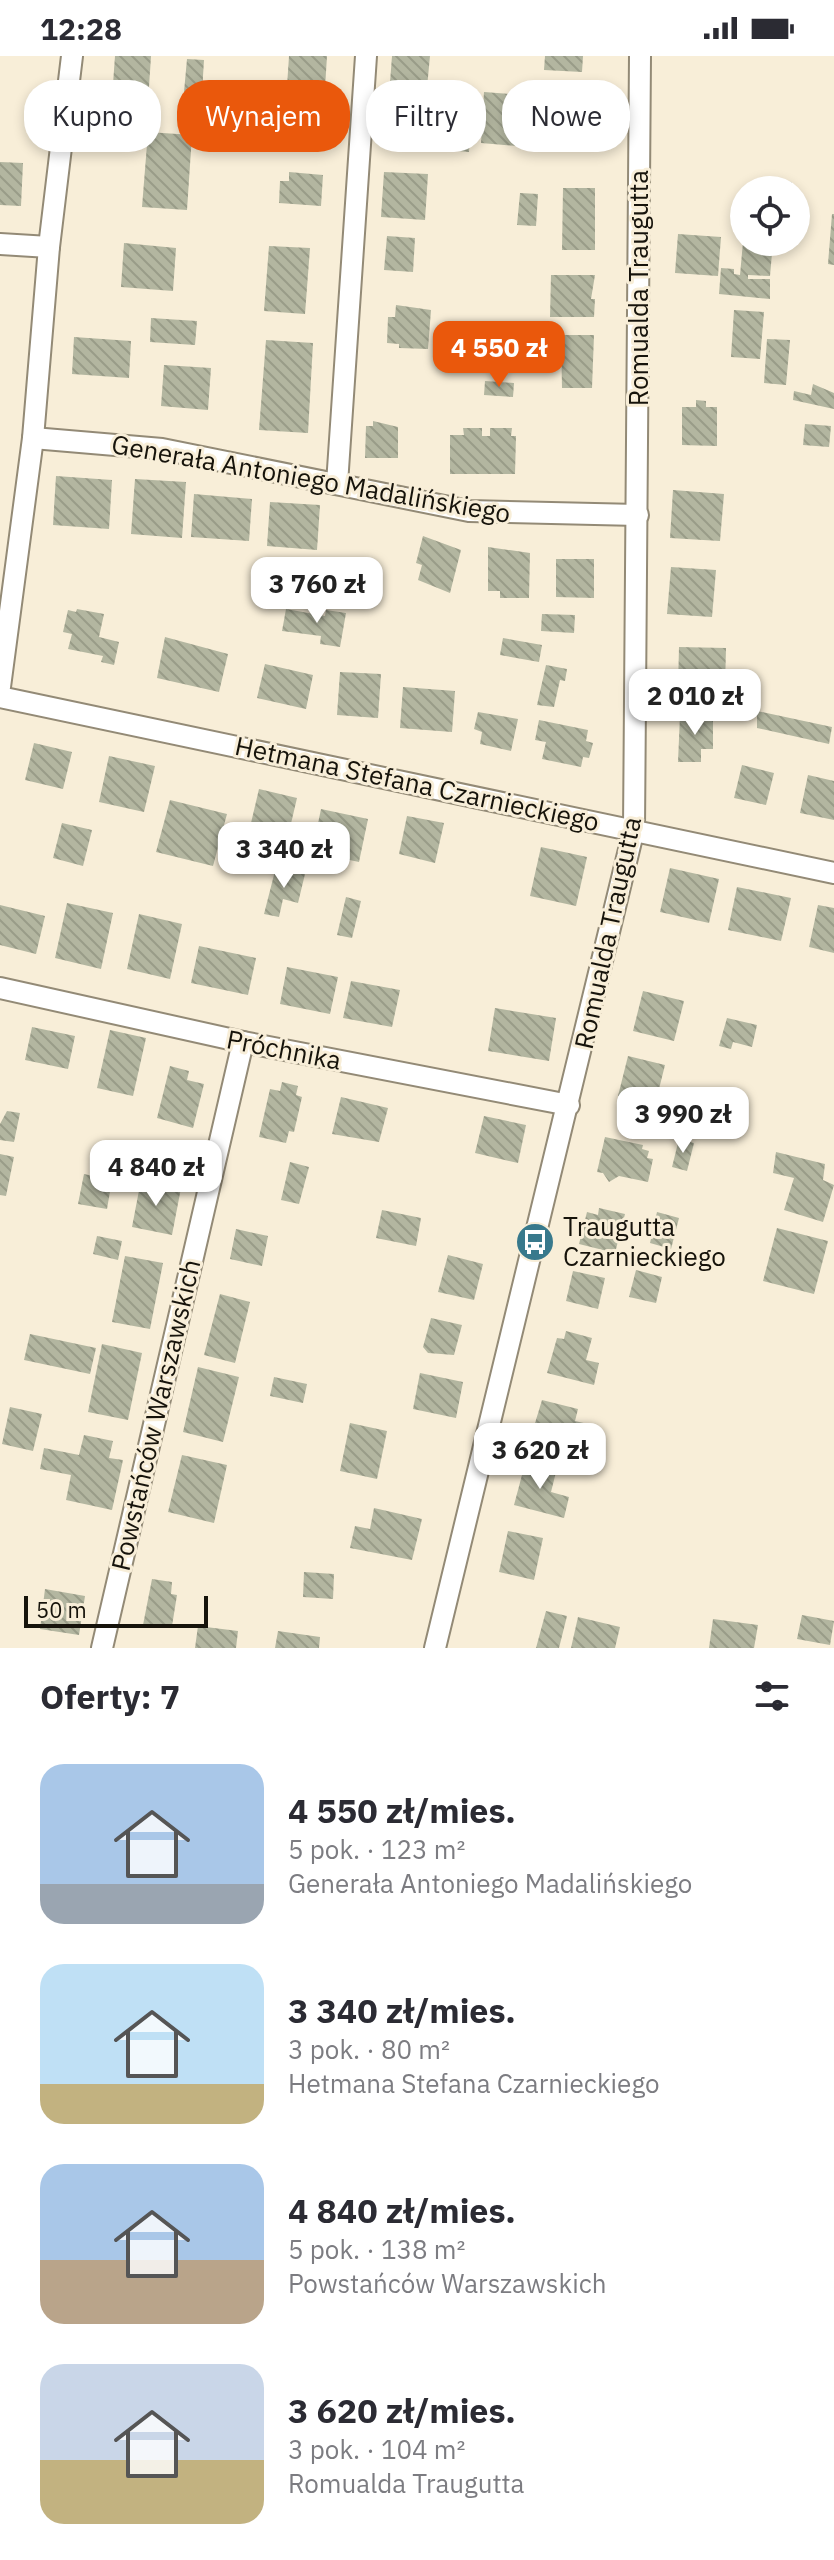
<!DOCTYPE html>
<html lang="pl">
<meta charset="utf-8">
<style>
:root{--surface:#fff;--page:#f7f7f7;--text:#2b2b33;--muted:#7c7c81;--accent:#ea580c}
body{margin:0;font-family:"IBM Plex Sans",sans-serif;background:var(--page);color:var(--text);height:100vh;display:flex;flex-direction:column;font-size:30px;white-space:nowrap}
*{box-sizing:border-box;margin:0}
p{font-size:26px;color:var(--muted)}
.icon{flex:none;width:44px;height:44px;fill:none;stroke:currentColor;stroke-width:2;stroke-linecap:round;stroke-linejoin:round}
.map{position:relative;height:1592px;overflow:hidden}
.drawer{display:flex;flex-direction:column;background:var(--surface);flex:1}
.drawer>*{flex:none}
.hud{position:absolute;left:24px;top:24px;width:786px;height:72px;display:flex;gap:16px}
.fabs{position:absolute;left:730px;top:120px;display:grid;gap:16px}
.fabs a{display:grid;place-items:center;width:80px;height:80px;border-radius:50%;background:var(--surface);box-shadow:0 4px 12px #0003;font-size:40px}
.scale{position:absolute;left:24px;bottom:20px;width:184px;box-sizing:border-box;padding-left:8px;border:4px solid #16130b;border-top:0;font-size:22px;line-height:28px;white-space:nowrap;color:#16130b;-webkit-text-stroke:6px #f8eed8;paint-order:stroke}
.price{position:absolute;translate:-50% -68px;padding:0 18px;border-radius:16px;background:#fff;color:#222;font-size:26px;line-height:52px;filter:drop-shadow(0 2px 4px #0008)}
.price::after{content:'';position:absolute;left:50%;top:48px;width:24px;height:18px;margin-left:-12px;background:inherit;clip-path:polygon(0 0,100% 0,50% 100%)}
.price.selected{background:var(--accent);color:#fff}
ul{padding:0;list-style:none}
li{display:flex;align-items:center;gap:24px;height:200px;padding:0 40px}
li span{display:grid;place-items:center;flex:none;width:224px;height:160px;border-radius:24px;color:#555}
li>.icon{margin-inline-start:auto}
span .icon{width:96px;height:96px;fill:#fffc;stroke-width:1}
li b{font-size:34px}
h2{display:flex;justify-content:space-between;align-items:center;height:96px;padding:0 40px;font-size:34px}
.pill{padding:0 28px;border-radius:32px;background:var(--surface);box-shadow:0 4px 12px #0003;font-size:28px;line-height:72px}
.pill.selected{background:var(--accent);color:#fff}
.status{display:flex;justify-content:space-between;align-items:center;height:56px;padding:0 40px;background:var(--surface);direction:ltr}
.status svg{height:22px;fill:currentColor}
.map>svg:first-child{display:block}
</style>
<div class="status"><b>12:28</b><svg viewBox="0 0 49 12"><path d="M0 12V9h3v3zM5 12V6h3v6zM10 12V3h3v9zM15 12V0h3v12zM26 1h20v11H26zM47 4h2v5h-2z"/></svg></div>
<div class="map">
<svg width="834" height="1592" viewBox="0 0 834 1592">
<defs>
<pattern id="building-back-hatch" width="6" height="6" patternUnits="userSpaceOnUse" patternTransform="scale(2)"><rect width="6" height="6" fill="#b3b6a0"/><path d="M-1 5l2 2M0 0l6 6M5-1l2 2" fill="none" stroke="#999c88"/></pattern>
</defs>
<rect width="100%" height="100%" fill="#f8eed8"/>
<g fill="url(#building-back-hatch)">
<path d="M115,0H151L149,31L113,28Z"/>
<path d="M289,0H327L321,94L283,91Z"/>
<path d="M392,0H430L426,42L389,40Z"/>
<path d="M545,0H583L582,16L544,14Z"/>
<path d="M187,3L204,4L202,37L184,36Z"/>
<path d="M484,36L521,39L517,90L481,87Z"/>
<path d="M257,39L279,41L278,71H272L273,63L255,62Z"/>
<path d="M426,42L472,45L469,96L423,92Z"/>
<path d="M148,76L192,79L187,154L142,151Z"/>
<path d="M0,106L23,107L21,150L0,149Z"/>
<path d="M289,116L323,119L321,150L279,147L280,125H289Z"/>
<path d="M384,116L428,118L425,164L381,161Z"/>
<path d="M760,124L792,126L791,134H760Z"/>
<path d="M563,132H595V194H562Z"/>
<path d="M520,137L538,138L536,170L517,169Z"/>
<path d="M832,158H834V209L828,208Z"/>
<path d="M678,178L721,181L718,220L675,217Z"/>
<path d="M387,180L415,182L413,216L384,214Z"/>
<path d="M743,186H773L770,220L748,219V223H770V243L719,238L721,212L734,213V218L740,219Z"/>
<path d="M124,187L176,192L173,235L121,231Z"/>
<path d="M269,190L310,192L305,258L264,255Z"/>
<path d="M551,219H595L591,243H595L594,261H550Z"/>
<path d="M396,249L431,254L428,293L399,292V288L387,287L388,261H395Z"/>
<path d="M734,254L764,256L760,303L731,301Z"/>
<path d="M151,262L197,265L195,289L150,286Z"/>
<path d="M561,279H594L592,332H562Z"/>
<path d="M74,281L131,285L129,322L72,318Z"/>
<path d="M767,283L790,284L786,329L764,327Z"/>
<path d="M266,284L313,287L308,377L259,374Z"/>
<path d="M164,309L211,312L208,354L161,350Z"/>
<path d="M485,325L514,327L513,341L484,339Z"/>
<path d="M813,328L834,337V353L793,344L794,335L811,339Z"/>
<path d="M696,344L706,345V351H717V390L682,389V351H696Z"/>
<path d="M373,365L398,371V402H365L366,370H373Z"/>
<path d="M805,368L831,370L829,391L803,389Z"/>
<path d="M463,372H482V380H490V372H512L511,380H516L515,418H450V379H464Z"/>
<path d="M56,420L112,424L109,473L53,469Z"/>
<path d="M135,423L186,426L182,482L131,478Z"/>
<path d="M673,434L724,438L720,485L670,482Z"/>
<path d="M194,438L252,443L249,485L191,481Z"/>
<path d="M270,446L320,449L317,494L267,490Z"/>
<path d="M423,480L461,494L450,537L418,524L422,509L416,507Z"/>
<path d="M488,491L530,497L529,542H500V535H488Z"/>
<path d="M556,503H594V542L556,541Z"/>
<path d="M671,511L716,514L712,561L667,558Z"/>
<path d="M77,553L104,558L99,581L119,586L114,609L101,606L103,600L68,593L72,578L63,576L68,554L76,556Z"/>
<path d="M286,553L325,560L326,554L346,557L340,591L320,588L321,580L282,575Z"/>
<path d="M542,558L575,559L574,577L541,575Z"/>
<path d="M165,581L228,598L219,636L157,622Z"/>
<path d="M503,582L542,589L539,606L500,599Z"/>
<path d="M679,591L726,592L725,631H678Z"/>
<path d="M265,608L313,619L306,653L257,642Z"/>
<path d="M546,609L567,613L565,625L560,624L554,651L537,649Z"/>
<path d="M340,616L381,618L378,662L337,659Z"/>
<path d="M403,631L455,635L452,676L400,672Z"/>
<path d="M757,655L832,671L829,688L757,672Z"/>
<path d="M478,656L518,663L511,695L480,688L482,676L474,673Z"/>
<path d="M713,658V693H701V706H678L680,659Z"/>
<path d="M539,664L588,674L586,685L593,687L589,702L583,701L581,711L542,703L546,686L535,684Z"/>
<path d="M34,687L72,696L63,733L25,724Z"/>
<path d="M109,700L155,710L144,756L99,746Z"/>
<path d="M742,709L774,717L766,749L734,742Z"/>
<path d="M808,719L834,725V764L800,757Z"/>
<path d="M259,733L297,742L289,776L251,767Z"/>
<path d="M170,744L227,758L213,810L156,796Z"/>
<path d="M321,753L368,763L359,806L312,796Z"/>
<path d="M407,760L444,767L435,807L399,798Z"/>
<path d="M62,767L92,774L83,810L53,802Z"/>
<path d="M541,791L587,801L576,850L530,840Z"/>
<path d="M276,811L305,818L298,847L283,843L279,861L264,858Z"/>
<path d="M670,812L719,823L709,867L660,856Z"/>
<path d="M737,831L791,842L781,885L728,874Z"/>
<path d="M346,841L361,845L352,882L337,879Z"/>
<path d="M67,847L113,857L101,913L55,902Z"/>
<path d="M0,849L45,860L36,898L0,889Z"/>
<path d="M818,849L834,852V897L809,891Z"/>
<path d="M139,858L182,868L170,923L127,913Z"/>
<path d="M199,890L256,902L248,939L191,927Z"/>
<path d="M287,911L338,921L330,958L280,948Z"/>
<path d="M351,925L400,934L392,971L343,962Z"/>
<path d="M643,935L684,945L674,985L633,975Z"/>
<path d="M495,952L556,962L549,1005L488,995Z"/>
<path d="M727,962L757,969L752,991L733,986L731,993L719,990Z"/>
<path d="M32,971L75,980L68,1013L25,1004Z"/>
<path d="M110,974L146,982L133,1040L97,1032Z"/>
<path d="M628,1000L665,1009L655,1049L618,1040Z"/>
<path d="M170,1010L189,1015L187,1024L204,1028L193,1072L157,1062Z"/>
<path d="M282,1026L298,1030L296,1039L302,1041L294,1076L289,1075L286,1087L259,1081L270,1033L280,1035Z"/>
<path d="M341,1041L388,1052L379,1086L332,1078Z"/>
<path d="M7,1055L20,1057L14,1086L0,1084V1068Z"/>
<path d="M484,1060L526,1069L518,1107L475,1097Z"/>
<path d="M605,1081L643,1089L642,1093L649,1095L647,1102L653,1103L648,1126L619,1120L609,1126L603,1117L597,1116Z"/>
<path d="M679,1083L694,1087L687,1115L672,1111Z"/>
<path d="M776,1096L825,1108L823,1124L834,1129L823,1166L784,1154L794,1122L773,1117Z"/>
<path d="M0,1098L14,1101L6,1140L0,1139Z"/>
<path d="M290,1106L309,1111L299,1148L281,1144Z"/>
<path d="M84,1118L112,1124L107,1153L78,1148Z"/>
<path d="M141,1124L181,1132L172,1179L132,1171Z"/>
<path d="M599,1152L625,1158L615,1197L579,1188L587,1156L598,1159Z"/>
<path d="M382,1154L421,1162L416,1190L376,1182Z"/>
<path d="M657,1156L679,1162L671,1193L650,1187Z"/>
<path d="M777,1172L828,1185L814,1238L763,1225Z"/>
<path d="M236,1173L268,1180L262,1210L230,1203Z"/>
<path d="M97,1180L122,1185L118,1204L93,1198Z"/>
<path d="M448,1199L483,1208L474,1244L438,1236Z"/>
<path d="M125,1200L163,1207L150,1273L112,1266Z"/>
<path d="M636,1214L662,1221L656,1247L629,1241Z"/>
<path d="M573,1215L605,1222L598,1253L566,1245Z"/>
<path d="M220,1238L250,1246L235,1307L204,1299Z"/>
<path d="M431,1262L462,1269L454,1299L428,1297L423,1291Z"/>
<path d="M566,1275L592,1282L586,1304L599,1307L594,1329L547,1317L557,1282L564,1283Z"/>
<path d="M30,1278L96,1292L90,1318L24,1304Z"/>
<path d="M102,1288L142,1297L128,1364L88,1356Z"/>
<path d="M198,1311L239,1321L223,1386L183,1376Z"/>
<path d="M420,1317L463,1326L456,1362L413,1353Z"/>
<path d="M274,1321L307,1328L303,1347L270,1340Z"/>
<path d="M542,1344L578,1353L575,1365L588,1368L583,1390L532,1377Z"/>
<path d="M10,1351L42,1358L33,1395L2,1388Z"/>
<path d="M350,1367L387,1375L377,1423L340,1415Z"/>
<path d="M84,1379L113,1385L109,1402L123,1404L112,1454L66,1444L71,1419L40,1413L44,1392L79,1399Z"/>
<path d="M182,1399L227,1409L214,1467L168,1456Z"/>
<path d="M526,1404L557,1412L551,1436L569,1441L564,1462L514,1449Z"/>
<path d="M374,1452L422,1463L412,1504L350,1492L355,1470L370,1473Z"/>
<path d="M508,1475L543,1482L534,1524L499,1516Z"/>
<path d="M304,1516L334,1518L333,1543L303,1541Z"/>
<path d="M152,1523L172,1526L171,1538L177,1539L172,1570L143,1569Z"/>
<path d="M45,1533L85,1540L79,1579L40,1573Z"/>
<path d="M546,1555L567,1560L559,1592H536Z"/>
<path d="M802,1559L834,1565L830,1589L797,1583Z"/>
<path d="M578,1561L620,1571L615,1592H571Z"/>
<path d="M713,1563L758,1569L754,1592H709Z"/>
<path d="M198,1570L238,1575L236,1592H195Z"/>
<path d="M278,1575L320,1581L319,1592H275Z"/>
</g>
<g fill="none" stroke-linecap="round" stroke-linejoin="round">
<defs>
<g id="minor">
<path d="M0,188L49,191"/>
<path d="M33,382L162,393L469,455L638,459"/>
<path d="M337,428L366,0"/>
<path d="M0,631L33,382L49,191L72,0"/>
<path d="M0,641L834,817"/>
<path d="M0,932L243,986L569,1049"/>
<path d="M102,1592L243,986"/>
<path d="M435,1592L634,773L640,0"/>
</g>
</defs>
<use href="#minor" stroke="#938a76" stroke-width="24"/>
<use href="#minor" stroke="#fff" stroke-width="20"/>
</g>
<defs>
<symbol id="bus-disc" viewBox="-11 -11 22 22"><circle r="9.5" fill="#38798c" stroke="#f8eed8"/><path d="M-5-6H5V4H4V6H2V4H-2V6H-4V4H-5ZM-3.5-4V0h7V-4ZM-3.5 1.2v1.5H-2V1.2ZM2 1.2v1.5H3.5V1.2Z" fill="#fff"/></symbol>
</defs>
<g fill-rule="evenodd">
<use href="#bus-disc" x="513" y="1164" width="44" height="44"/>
</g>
<g text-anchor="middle" stroke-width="6" stroke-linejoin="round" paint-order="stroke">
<g font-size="26" fill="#16130b" stroke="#f8eed8">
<text transform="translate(639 232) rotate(-90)" y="9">Romualda Traugutta</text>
<text transform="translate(311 423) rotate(10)" y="9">Generała Antoniego Madalińskiego</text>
<text transform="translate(417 728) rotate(12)" y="9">Hetmana Stefana Czarnieckiego</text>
<text transform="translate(608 877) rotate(-78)" y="9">Romualda Traugutta</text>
<text transform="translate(284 994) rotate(11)" y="9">Próchnika</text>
<text transform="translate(156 1359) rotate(-77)" y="9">Powstańców Warszawskich</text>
</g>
<g font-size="26" fill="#16130b" stroke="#f8eed8" text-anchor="start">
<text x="563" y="1180">Traugutta<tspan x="563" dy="30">Czarnieckiego</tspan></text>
</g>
</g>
</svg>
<div class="fabs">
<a><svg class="icon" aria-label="locate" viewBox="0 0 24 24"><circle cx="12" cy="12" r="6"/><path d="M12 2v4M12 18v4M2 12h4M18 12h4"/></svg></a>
</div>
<div class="scale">50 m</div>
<b class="price selected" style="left:499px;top:333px">4 550 zł</b>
<b class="price" style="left:317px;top:569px">3 760 zł</b>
<b class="price" style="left:695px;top:681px">2 010 zł</b>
<b class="price" style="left:284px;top:834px">3 340 zł</b>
<b class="price" style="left:683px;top:1099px">3 990 zł</b>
<b class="price" style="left:156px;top:1152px">4 840 zł</b>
<b class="price" style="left:540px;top:1435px">3 620 zł</b>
<div class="hud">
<a class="pill">Kupno</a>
<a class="pill selected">Wynajem</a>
<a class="pill">Filtry</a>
<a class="pill">Nowe</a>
</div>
</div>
<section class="drawer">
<h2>Oferty: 7<svg class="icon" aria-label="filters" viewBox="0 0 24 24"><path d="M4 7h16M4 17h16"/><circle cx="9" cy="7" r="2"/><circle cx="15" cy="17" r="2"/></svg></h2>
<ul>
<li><span style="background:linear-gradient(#a9c7e8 75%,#9aa5b1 0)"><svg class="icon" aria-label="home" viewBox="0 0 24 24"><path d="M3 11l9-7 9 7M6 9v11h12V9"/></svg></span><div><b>4 550 zł/mies.</b><p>5 pok. · 123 m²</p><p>Generała Antoniego Madalińskiego</p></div></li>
<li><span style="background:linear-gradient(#bfe0f5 75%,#c2b280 0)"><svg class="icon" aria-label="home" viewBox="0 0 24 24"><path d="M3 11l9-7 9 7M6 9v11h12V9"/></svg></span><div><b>3 340 zł/mies.</b><p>3 pok. · 80 m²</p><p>Hetmana Stefana Czarnieckiego</p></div></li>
<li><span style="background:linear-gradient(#a9c7e8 60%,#b9a48a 0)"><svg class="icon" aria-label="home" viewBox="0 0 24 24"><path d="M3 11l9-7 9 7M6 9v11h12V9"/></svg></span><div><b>4 840 zł/mies.</b><p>5 pok. · 138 m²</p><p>Powstańców Warszawskich</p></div></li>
<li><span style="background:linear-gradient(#c9d6e8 60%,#c2b280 0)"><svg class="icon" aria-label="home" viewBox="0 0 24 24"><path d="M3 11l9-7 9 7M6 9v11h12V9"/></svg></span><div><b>3 620 zł/mies.</b><p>3 pok. · 104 m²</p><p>Romualda Traugutta</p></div></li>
</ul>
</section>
